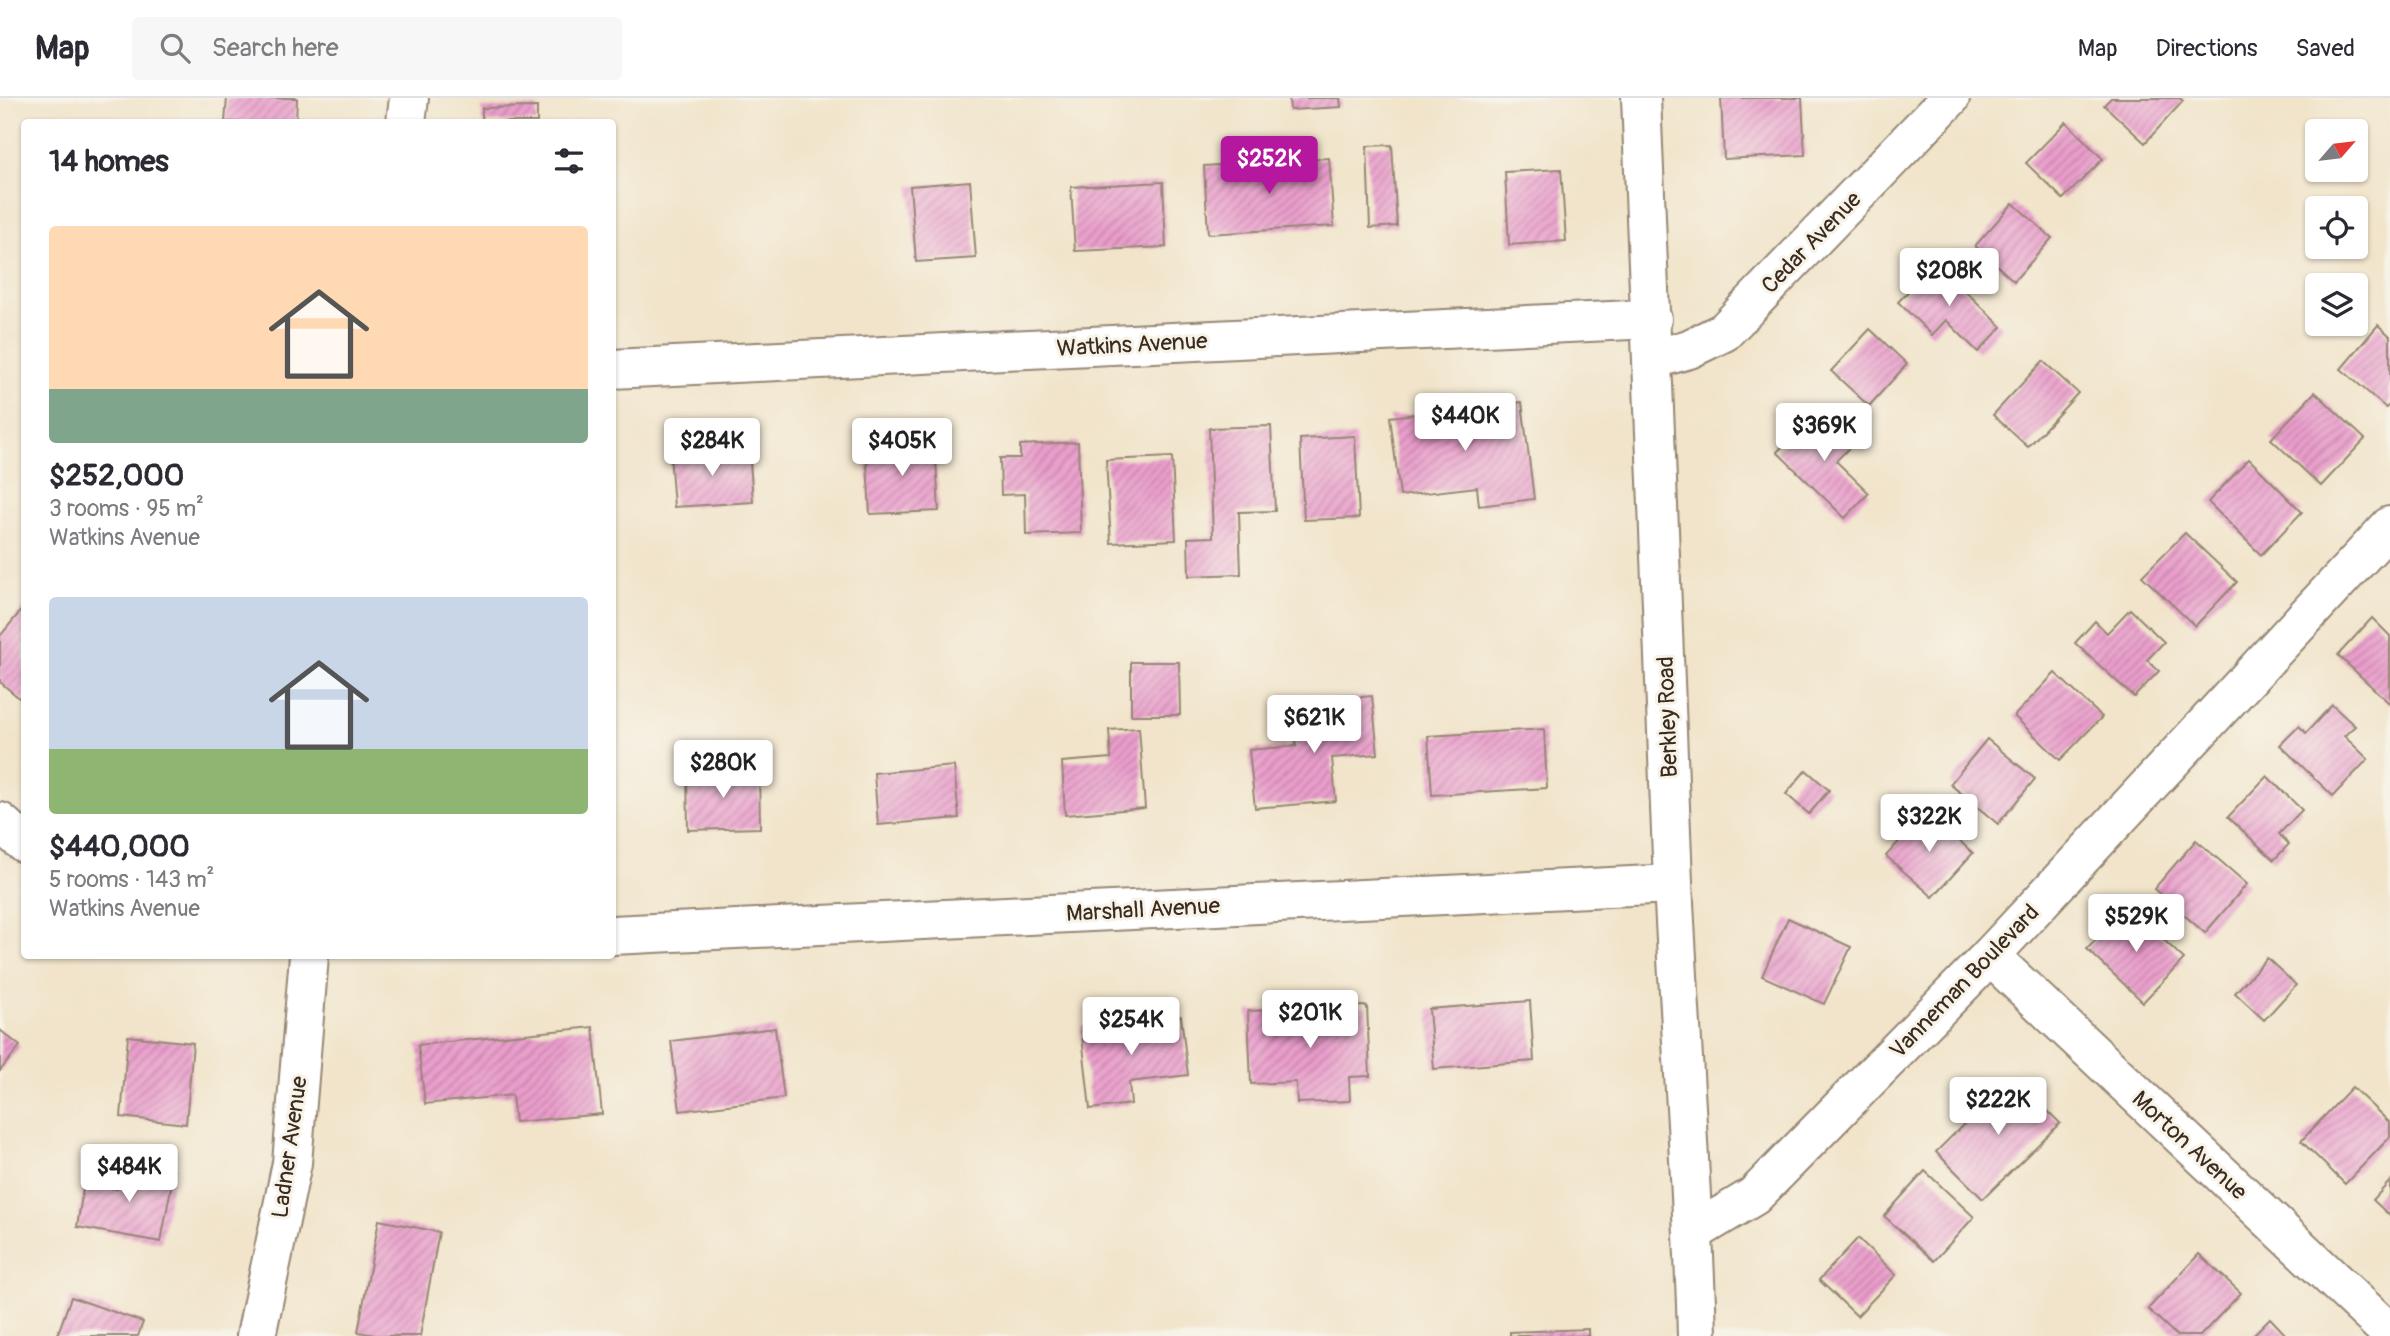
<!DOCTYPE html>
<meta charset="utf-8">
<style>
:root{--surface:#fff;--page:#f7f7f7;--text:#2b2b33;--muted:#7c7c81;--line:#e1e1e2;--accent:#b5179e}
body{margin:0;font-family:Pangolin,sans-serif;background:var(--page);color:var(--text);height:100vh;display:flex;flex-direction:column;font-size:26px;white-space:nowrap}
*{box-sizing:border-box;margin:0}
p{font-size:23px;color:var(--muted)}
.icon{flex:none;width:38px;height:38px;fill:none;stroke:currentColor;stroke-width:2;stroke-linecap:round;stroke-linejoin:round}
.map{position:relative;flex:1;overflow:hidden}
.sheet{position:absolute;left:21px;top:21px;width:595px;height:840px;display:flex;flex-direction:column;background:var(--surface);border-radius:7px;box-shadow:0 2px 5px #0004}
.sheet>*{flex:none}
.needle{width:46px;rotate:62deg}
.buttons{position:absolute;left:2305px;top:21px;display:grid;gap:14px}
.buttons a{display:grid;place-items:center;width:63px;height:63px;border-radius:7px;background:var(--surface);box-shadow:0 2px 5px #0004;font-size:35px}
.price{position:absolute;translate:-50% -60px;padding:0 16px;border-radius:7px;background:#fff;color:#222;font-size:23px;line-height:46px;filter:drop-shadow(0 2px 4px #0008)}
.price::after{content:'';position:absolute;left:50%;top:42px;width:21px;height:16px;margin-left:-10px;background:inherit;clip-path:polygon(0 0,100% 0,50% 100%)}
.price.active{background:var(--accent);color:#fff}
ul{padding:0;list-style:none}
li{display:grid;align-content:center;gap:14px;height:371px;padding:0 28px}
li span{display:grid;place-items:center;height:217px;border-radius:7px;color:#555}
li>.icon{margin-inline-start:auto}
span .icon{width:126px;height:126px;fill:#fffc;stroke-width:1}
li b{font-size:30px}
h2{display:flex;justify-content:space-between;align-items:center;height:84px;padding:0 28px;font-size:30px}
header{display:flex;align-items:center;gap:42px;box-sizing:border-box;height:98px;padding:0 35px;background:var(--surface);border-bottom:2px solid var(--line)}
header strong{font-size:33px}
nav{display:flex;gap:38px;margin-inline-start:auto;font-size:24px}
.search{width:490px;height:63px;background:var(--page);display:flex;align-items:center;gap:18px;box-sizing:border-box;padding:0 24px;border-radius:7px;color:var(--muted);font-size:26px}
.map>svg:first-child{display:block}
</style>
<header>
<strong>Map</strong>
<div class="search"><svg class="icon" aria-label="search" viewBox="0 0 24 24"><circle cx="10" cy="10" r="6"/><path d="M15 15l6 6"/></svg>Search here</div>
<nav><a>Map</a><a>Directions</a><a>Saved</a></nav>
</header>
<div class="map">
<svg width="2390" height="1238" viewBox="0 0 2390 1238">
<defs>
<pattern id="building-hatch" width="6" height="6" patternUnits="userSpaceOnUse" patternTransform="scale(1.75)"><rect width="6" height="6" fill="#ea9ecc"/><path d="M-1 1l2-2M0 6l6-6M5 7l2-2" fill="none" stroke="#bf81a5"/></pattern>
</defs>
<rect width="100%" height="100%" fill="#f7f3e8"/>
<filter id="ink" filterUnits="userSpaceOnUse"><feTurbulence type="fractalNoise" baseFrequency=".0143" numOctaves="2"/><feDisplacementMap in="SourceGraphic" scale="14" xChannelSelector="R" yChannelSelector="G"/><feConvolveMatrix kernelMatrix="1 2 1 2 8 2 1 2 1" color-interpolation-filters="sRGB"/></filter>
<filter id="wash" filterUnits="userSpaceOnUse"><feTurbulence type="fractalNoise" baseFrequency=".00686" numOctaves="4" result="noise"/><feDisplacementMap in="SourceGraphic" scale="28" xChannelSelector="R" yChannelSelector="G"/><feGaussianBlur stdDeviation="1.57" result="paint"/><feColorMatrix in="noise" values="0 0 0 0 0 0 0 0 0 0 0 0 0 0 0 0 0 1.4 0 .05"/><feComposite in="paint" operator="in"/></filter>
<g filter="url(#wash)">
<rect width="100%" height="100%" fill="#f1e4ca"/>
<g id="blocks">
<g fill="url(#building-hatch)">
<path d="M227,0H297L296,24H225Z"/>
<path d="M1289,0H1340L1341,9L1290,12Z"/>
<path d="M1721,0H1802L1805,57L1724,61Z"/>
<path d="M2111,0H2180L2183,3L2145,45L2104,7Z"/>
<path d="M537,9V24H482V10Z"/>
<path d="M2066,24L2103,61L2063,101L2026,65Z"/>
<path d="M1392,47L1397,128L1370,130L1367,48Z"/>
<path d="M1329,60L1334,128L1208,136L1204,68Z"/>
<path d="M1561,71L1566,143L1509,147L1505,74Z"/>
<path d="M970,83L976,160L916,164L910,88Z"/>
<path d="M1163,84L1166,149L1075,153L1071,89Z"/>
<path d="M2013,105L2052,140L2014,183L1975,148Z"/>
<path d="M1936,164L2002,229L1978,254L1946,222L1932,237L1898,204Z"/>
<path d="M2378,227L2390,238V306L2386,310L2341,271Z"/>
<path d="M1870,231L1907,266L1869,308L1831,273Z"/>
<path d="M2043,263L2078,295L2028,349L1993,317Z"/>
<path d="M2315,294L2365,341L2321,388L2271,341Z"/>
<path d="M1522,304L1534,401L1479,408L1477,389L1400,398L1390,319Z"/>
<path d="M1818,312L1853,346L1836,363L1869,395L1845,420L1777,354Z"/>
<path d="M1271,328L1275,413L1239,414L1241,476L1189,478L1188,440L1213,439L1209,330Z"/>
<path d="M1355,338L1359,420L1304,422L1300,341Z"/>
<path d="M1078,344L1081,435L1026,437L1025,396L1001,397L1000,360H1020V347Z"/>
<path d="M935,345L939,413L870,416L866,348Z"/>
<path d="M749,350L753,404L674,409L670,356Z"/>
<path d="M1172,359L1176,442L1111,445L1106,362Z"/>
<path d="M2249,361L2302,414L2261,457L2208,404Z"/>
<path d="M2185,435L2237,484L2195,528L2142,478Z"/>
<path d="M24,509V604L0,584V538Z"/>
<path d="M2130,511L2164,544L2147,562L2159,573L2134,599L2075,545L2095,523L2107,535Z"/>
<path d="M2372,520L2390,538V606L2338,557Z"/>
<path d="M1131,564H1179L1180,617H1131Z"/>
<path d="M2055,575L2102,619L2060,662L2014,618Z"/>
<path d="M1372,598L1378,656L1332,660L1336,703L1255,710L1249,652L1296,648L1294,625L1322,623L1320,603Z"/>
<path d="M2332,607L2355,628L2344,638L2368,661L2333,698L2280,647L2299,628L2306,635Z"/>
<path d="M1139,630L1145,710L1065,717L1062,664L1111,660L1109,632Z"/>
<path d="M1544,631L1547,690L1432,697L1428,638Z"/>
<path d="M1987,641L2035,681L1998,726L1950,686Z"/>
<path d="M954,668L959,720L878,727L874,675Z"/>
<path d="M759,672L760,730L688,732L687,673Z"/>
<path d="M1806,672L1829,692L1809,716L1786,696Z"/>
<path d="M2267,678L2302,712L2279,736L2289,746L2274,762L2228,719Z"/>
<path d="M1926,713L1973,755L1933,799L1886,758Z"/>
<path d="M2196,742L2247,786L2205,835L2154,791Z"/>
<path d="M2128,808L2184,861L2143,904L2087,851Z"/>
<path d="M1788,820L1851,849L1824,906L1762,878Z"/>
<path d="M2267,860L2296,887L2264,922L2235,895Z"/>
<path d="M1530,903L1534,963L1434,971L1429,911Z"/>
<path d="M1367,908L1370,978L1349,979L1350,1003L1297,1005L1296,984L1251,986L1248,913Z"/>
<path d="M1181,918L1188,977L1129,984L1131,1006L1090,1011L1081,929Z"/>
<path d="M593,929L602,1016L515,1024L512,997L425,1006L418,947Z"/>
<path d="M775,930L784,1000L680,1013L671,943Z"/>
<path d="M0,932L20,948L0,973Z"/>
<path d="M128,938L193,945L186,1026L121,1019Z"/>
<path d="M2012,978L2060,1025L1983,1101L1936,1054Z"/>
<path d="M2352,989L2390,1025V1039L2345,1086L2301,1043Z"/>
<path d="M123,1064L174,1073L161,1144L77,1129L84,1085L117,1091Z"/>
<path d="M1925,1073L1974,1119L1934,1163L1884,1118Z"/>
<path d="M2390,1083V1118L2373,1102Z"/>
<path d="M379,1122L439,1134L420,1238H380L358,1234Z"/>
<path d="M1858,1140L1896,1177L1857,1218L1819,1182Z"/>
<path d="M2199,1156L2241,1195L2200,1238H2177L2148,1211Z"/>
<path d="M71,1199L143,1224L138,1238H57Z"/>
<path d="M2270,1220L2287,1238H2252Z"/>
<path d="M1588,1231V1238H1510V1234Z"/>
</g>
</g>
</g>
<g filter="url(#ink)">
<use href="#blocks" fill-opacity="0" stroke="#968774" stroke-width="2"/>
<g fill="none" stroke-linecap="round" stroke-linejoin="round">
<defs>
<g id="minor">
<path d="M406,24L409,0"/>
<path d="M1654,261L1689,251L1724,234L1950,0"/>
<path d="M612,271L1652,221"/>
<path d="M0,724L24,745"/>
<path d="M612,837L1673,786"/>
<path d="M1990,858L2390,1235"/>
<path d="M1694,1134L1754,1098L1990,858L2390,428"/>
<path d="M256,1238L292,1065L309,858"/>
</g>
<path id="secondary" d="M1641,0C1654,261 1661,523 1673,784C1680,935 1693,1086 1697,1238"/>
</defs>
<use href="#minor" stroke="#968774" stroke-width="42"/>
<use href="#secondary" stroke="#968774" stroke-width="42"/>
<use href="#minor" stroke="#fff" stroke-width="38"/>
<use href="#secondary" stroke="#fff" stroke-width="38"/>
</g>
</g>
<g text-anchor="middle" stroke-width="6" stroke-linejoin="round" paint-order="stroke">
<g font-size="23" fill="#3b2a1e" stroke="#f7f3e8">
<text transform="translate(1811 144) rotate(-46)" y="8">Cedar Avenue</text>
<text transform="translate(1132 246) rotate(-3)" y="8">Watkins Avenue</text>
<text transform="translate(1667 619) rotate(-92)" y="8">Berkley Road</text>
<text transform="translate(1143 811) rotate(-3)" y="8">Marshall Avenue</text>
<text transform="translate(1964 883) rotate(-46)" y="8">Vanneman Boulevard</text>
<text transform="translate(2190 1047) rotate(43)" y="8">Morton Avenue</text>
<text transform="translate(289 1049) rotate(-82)" y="8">Ladner Avenue</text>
</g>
</g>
</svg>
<div class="buttons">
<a><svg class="needle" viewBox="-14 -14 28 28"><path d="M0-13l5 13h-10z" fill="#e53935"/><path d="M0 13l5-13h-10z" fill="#7c7c81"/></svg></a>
<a><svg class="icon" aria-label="locate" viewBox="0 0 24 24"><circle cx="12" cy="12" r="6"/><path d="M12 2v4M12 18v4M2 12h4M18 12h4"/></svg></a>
<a><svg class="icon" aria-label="layers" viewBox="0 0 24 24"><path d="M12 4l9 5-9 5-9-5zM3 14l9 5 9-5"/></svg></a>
</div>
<b class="price active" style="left:1269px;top:98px">$252K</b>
<b class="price" style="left:1949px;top:210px">$208K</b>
<b class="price" style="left:1465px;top:355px">$440K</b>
<b class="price" style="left:1824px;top:365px">$369K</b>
<b class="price" style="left:712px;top:380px">$284K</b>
<b class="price" style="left:902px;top:380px">$405K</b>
<b class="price" style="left:1314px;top:657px">$621K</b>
<b class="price" style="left:723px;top:702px">$280K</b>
<b class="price" style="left:1929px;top:756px">$322K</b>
<b class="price" style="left:2136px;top:856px">$529K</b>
<b class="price" style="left:1310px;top:952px">$201K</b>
<b class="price" style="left:1131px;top:959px">$254K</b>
<b class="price" style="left:1998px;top:1039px">$222K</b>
<b class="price" style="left:129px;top:1106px">$484K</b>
<section class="sheet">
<h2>14 homes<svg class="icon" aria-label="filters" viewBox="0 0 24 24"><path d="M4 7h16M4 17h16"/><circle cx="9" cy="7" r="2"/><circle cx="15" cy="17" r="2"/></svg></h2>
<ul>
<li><span style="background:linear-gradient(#ffd9b3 75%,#7fa58c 0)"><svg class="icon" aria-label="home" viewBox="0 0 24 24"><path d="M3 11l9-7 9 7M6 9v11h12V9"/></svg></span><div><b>$252,000</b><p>3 rooms · 95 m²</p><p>Watkins Avenue</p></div></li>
<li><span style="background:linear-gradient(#c9d6e8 70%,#8fb573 0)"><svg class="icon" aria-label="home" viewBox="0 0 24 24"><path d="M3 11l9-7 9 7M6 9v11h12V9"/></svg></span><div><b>$440,000</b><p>5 rooms · 143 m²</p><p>Watkins Avenue</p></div></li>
</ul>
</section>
</div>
